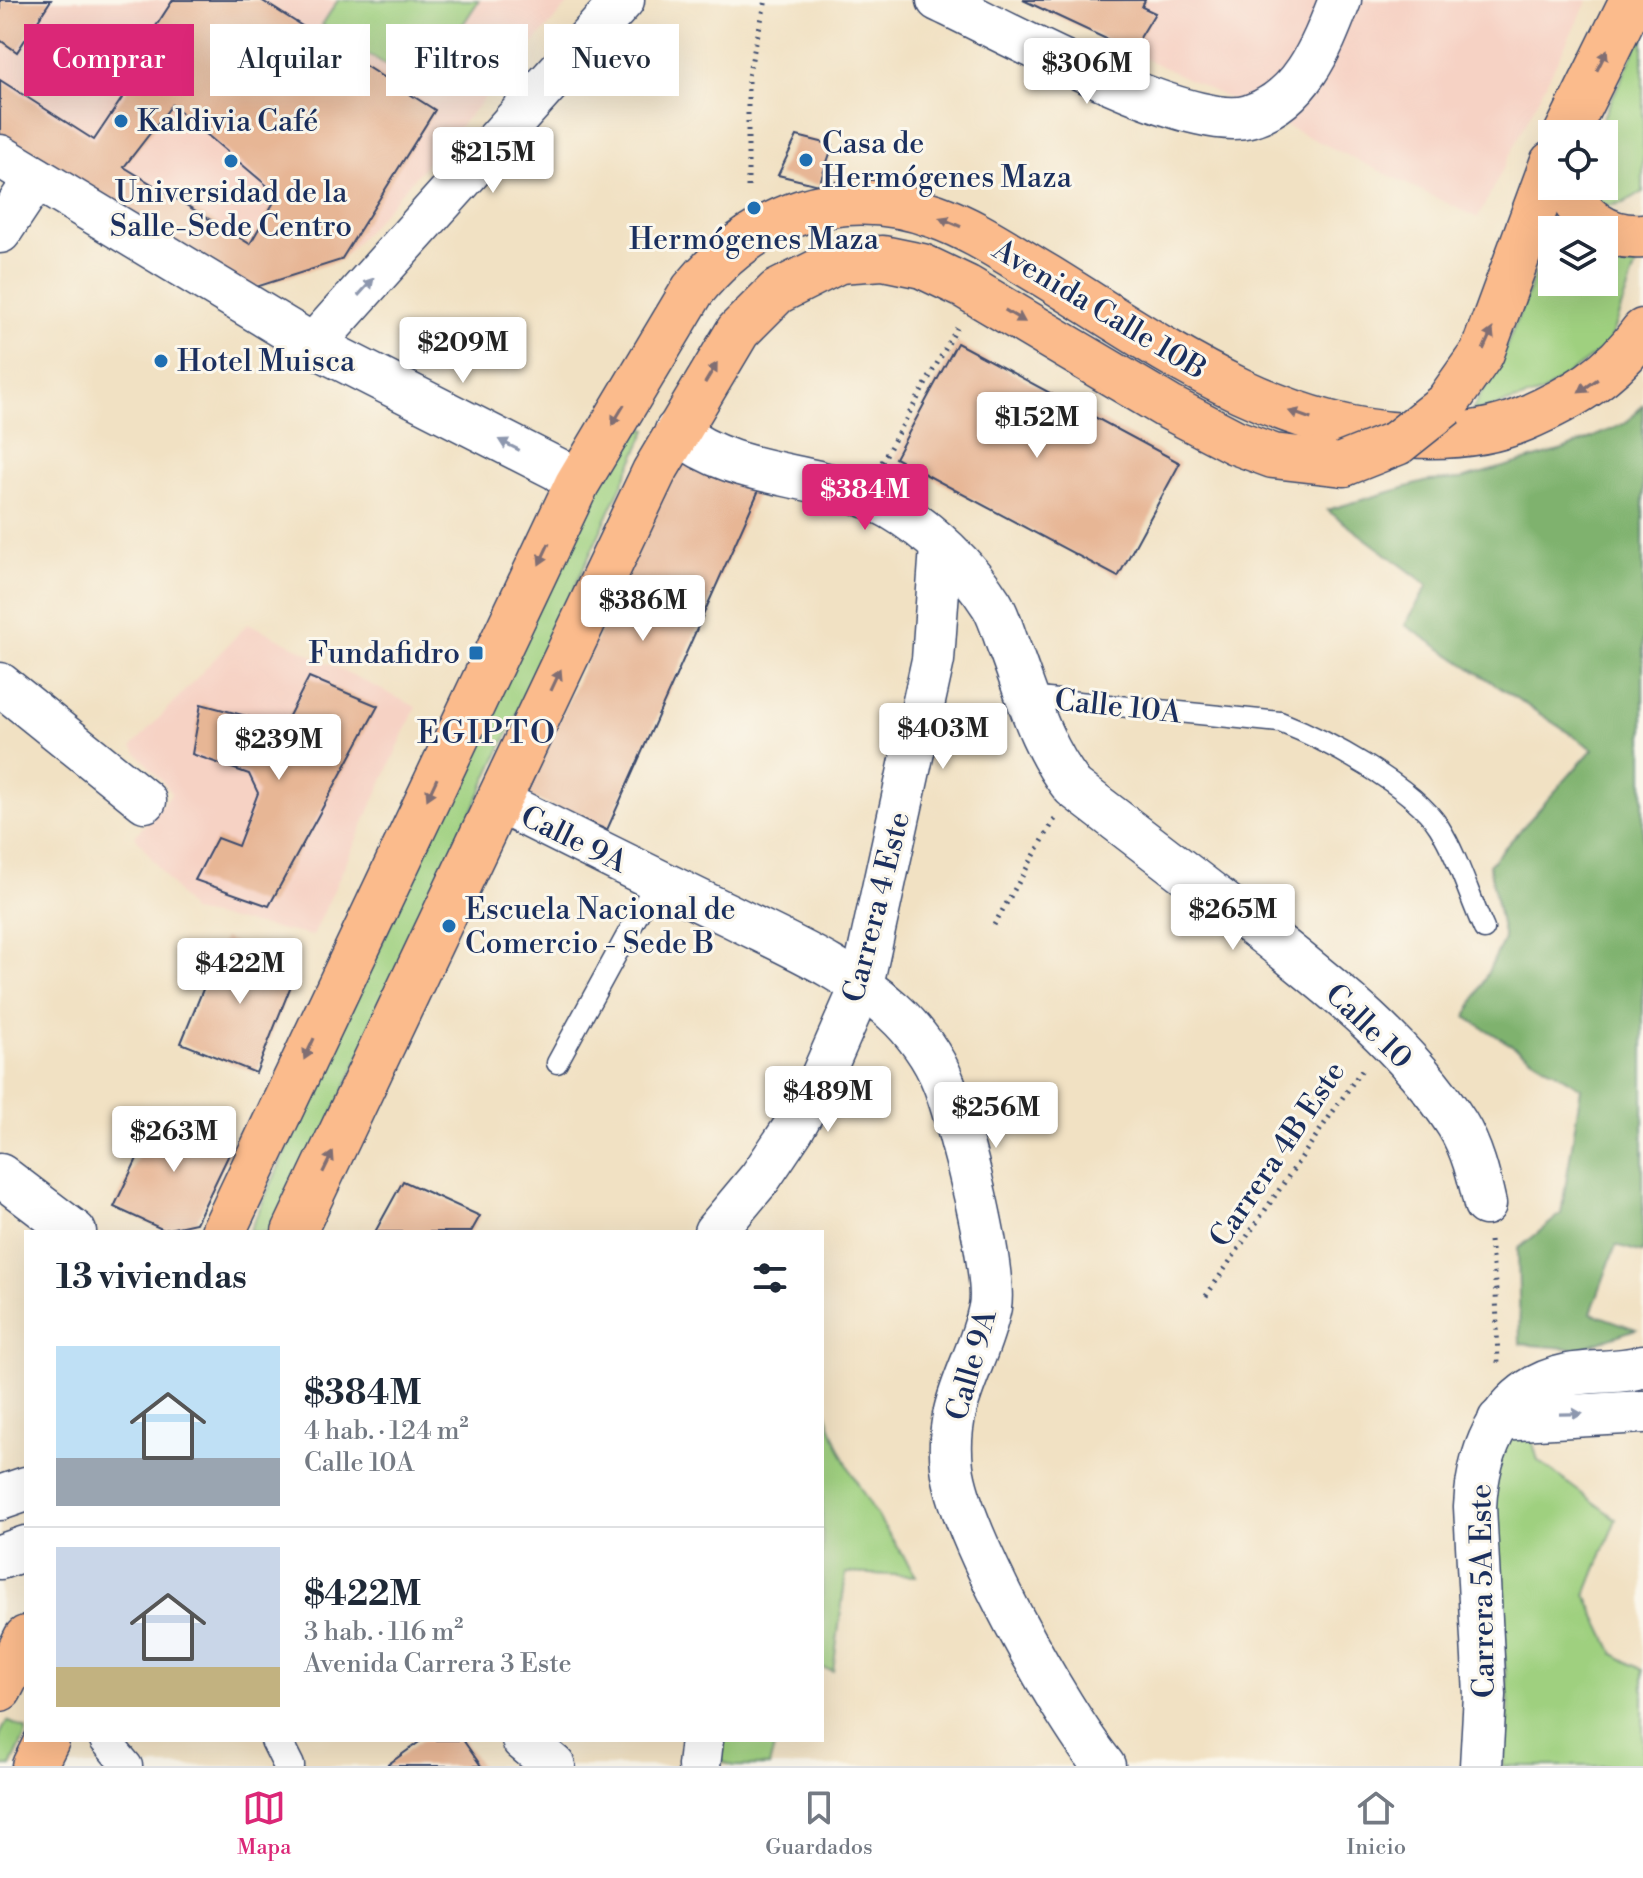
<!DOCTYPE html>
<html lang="es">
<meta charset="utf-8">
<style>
:root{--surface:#fff;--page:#f6f6f7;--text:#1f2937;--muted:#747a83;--line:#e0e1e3;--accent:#db2777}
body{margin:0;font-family:"Libre Bodoni",serif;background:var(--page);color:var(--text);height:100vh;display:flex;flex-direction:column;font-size:30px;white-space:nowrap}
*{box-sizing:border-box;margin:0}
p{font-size:26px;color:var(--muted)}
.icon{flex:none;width:44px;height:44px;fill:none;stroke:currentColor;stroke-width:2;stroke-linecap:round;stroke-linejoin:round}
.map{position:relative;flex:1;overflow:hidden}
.details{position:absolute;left:24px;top:1230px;width:800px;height:512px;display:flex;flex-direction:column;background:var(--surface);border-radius:0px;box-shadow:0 8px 32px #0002}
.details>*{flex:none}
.guide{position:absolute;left:24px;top:24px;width:800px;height:72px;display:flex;gap:16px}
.controls{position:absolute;left:1538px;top:120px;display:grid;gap:16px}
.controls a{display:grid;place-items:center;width:80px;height:80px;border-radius:0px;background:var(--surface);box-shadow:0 8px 32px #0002;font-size:40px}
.price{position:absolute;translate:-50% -68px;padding:0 18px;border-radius:8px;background:#fff;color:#222;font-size:26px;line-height:52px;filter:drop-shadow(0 2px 4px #0008)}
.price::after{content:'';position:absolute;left:50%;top:48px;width:24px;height:18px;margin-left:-12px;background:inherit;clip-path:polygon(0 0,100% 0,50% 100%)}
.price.on{background:var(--accent);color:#fff}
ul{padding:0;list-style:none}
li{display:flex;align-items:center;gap:24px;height:200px;padding:0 32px}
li+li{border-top:2px solid var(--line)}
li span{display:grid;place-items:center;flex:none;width:224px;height:160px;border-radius:0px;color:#555}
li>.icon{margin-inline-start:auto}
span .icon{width:96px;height:96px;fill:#fffc;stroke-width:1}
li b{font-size:34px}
h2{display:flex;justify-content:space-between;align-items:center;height:96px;padding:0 32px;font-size:34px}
.pill{padding:0 28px;border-radius:0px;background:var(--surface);box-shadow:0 8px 32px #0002;font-size:28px;line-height:72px}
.pill.on{background:var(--accent);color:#fff}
.tab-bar{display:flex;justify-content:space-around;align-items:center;height:112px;border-top:2px solid var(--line);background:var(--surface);font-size:22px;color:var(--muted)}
.tab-bar a{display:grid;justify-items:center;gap:4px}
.tab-bar .on{color:var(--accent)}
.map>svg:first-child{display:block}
</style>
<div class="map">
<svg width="1643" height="1766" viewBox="0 0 1643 1766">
<rect width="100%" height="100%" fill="#fbf7ec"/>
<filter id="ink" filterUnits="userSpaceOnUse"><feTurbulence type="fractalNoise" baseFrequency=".0125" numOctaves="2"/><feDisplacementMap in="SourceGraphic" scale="16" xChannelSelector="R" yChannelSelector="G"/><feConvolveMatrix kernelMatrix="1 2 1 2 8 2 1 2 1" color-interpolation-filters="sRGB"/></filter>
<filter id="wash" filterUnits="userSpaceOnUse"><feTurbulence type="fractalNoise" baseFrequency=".006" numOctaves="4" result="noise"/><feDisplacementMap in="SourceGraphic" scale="32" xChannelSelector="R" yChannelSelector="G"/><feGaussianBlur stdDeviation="1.8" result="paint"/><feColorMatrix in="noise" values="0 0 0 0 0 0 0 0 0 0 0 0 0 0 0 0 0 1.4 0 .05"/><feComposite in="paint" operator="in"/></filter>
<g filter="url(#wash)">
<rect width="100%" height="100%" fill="#f1e1c3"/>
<g fill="#f6d2c4">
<path d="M0,0H572L341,260L237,293L0,140Z"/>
<path d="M1023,0H1588L1478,218Z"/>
<path d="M248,623L416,707L313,936L192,912L135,836L172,793L132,747Z"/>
</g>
<g fill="#9fd07f" stroke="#5d806e" stroke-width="2">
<path d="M338,0H479L421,88L322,25Z"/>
<path d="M1643,33V192L1623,203L1600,207L1583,186H1604V134H1595Z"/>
<path d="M1552,233V282H1604V250L1642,248L1608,345L1542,393L1471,413L1506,347Z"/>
<path d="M623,418L647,430L279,1232H249Z"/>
<path d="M822,1394C834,1459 881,1520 916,1576L846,1573L833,1671L822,1668Z"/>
<path d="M1530,1432L1538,1461L1616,1519L1586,1595L1614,1654L1643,1670V1766H1503L1509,1704L1497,1587L1494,1484L1504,1438Z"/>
<path d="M7,1721L26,1729V1734L11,1766H0V1735Z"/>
<path d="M719,1740H776L769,1766H733L717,1759Z"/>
</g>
<path fill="#7fb26e" stroke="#4d7066" stroke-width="2" d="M1643,405V1253L1616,1245L1591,1313L1636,1329L1578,1349L1520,1344L1518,1249L1561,1214L1581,1088L1466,1017L1504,939L1489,865L1593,749L1405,625L1428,585L1327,510L1428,481L1461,479L1563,450L1626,423Z"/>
<g id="blocks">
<g fill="#e7b695" fill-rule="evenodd">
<path d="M0,0H51L17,52L0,40Z"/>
<path d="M173,0H261L435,110L341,260L237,293L0,140V80L94,140L153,52L143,46ZM172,105L278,195L250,244L124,167Z"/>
<path d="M1023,0H1145L1142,7L1155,13L1132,51Z"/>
<path d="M797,136L833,145L819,185L778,175Z"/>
<path d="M957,343L1180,463L1118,577L895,458Z"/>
<path d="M679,455L759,490L607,830L526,795Z"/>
<path d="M309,677L378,706L269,906L195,880L217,838L238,846L258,793L249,774L192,754L201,704L254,718L263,734L276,741Z"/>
<path d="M224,938L298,968L256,1073L181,1043Z"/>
<path d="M160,1110L234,1144L196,1223L164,1230L114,1207Z"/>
<path d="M403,1181L480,1216L471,1232H375Z"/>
<path d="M422,1740H463L481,1766H386Z"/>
</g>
</g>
</g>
<g filter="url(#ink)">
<use href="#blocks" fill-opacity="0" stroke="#3b4a6d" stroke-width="2"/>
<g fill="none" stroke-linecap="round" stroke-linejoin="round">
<defs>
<g id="service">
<path d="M1028,697L1280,722C1324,739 1413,786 1439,827C1458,857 1469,896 1484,929"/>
<path d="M557,1063L657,880"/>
</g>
<g id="pedestrian">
<path d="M105,1740L127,1766"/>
<path d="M276,1740L289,1766"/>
</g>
<g id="minor">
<path d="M938,0C1001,29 1189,134 1249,116C1302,100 1322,46 1340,0"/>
<path d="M0,156L313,345L557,469L577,484"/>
<path d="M0,232L36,178"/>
<path d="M313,345L623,0"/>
<path d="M676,431C738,482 822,469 891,508C929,530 968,567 992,605C1000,618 1004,636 1010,650C1028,698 1041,747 1073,787C1136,835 1199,883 1262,932C1333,988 1408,1047 1457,1124C1472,1148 1479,1177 1485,1204"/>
<path d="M0,684L145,801"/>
<path d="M500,802C576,840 652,878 729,915C786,944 845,968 893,1011C914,1030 934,1057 944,1084C959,1122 997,1271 990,1307C978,1366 944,1400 952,1467C960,1534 1060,1712 1104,1766"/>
<path d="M0,1175L75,1232"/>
<path d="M715,1232L760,1178L793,1129L818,1085L862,985L933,660L941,547"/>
<path d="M1499,1420L1643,1412"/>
<path d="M523,1740L554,1766"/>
<path d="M699,1766L702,1740"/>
<path d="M1481,1766L1485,1695L1475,1507C1478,1447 1503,1388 1568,1375C1593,1370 1619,1374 1643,1366"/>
</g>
<g id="tertiary">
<path d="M0,1498L26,1489"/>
<path d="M0,1557L26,1548"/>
</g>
<g id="primary">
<path d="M1566,134L1632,0"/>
<path d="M1568,186C1579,219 1608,239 1643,236"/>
<path d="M1446,404L1482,353L1552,163"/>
<path d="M223,1232L577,484L693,290C754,215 840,182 935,216C975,230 1010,255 1046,276C1158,345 1270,428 1405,435C1446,438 1486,435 1524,419C1572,398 1612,375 1643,331"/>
<path d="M294,1232L654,472L738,331L777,292L839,261L883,258L922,266L966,287L1168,407L1235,442L1273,456L1344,464"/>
<path d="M0,1689L26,1638"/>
<path d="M34,1766L47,1740"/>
</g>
</defs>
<use href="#service" stroke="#3b4a6d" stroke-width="23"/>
<use href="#pedestrian" stroke="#3b4a6d" stroke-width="33"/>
<use href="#minor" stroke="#3b4a6d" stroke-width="45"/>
<use href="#tertiary" stroke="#3b4a6d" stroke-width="47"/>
<use href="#primary" stroke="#3b4a6d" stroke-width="47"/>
<g stroke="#3b4a6d" stroke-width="5" stroke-dasharray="2 6" stroke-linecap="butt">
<path d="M748,187V76L766,0"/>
<path d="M882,462L957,328"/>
<path d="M994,925L1055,819"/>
<path d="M1490,1241L1496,1291L1498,1366"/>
<path d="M1206,1296L1363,1068"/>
</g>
<use href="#service" stroke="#fff" stroke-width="20"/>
<use href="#pedestrian" stroke="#fff" stroke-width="30"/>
<use href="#minor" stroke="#fff" stroke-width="42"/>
<use href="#tertiary" stroke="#fff" stroke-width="44"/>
<use href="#primary" stroke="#fbbb8c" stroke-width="44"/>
<defs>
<path id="primary-bridge" d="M1344,464L1397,443L1446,404"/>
</defs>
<use href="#primary-bridge" stroke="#3b4a6d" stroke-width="47" stroke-linecap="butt"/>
<use href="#primary-bridge" stroke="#fbbb8c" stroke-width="44"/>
</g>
<defs><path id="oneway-solid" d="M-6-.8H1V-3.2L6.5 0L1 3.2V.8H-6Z" transform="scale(2)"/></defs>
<g fill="#806e73">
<use href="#oneway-solid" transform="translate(1602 60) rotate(-64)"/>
<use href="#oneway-solid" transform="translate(950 222) rotate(-157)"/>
<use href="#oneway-solid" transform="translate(1015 316) rotate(31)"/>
<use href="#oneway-solid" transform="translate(1488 339) rotate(-66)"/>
<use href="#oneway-solid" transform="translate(711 373) rotate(-59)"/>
<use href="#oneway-solid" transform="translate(1588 386) rotate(145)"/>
<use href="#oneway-solid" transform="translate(618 415) rotate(121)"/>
<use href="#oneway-solid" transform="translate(1300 415) rotate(-161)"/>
<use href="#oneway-solid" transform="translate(544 554) rotate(115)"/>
<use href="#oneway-solid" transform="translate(556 680) rotate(-65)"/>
<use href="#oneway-solid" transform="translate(432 789) rotate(115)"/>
<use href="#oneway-solid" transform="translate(309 1049) rotate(115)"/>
<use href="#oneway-solid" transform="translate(328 1162) rotate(-64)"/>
</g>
<g fill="#8d97ae">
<use href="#oneway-solid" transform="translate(366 287) rotate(-48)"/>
<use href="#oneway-solid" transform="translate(509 445) rotate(-153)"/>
<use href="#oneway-solid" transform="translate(1571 1414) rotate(-1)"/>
</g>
</g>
<g fill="#1f6fb2" stroke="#fbf7ec" stroke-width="3">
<circle cx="121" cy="121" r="8"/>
<circle cx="806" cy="160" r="8"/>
<circle cx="231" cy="161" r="8"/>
<circle cx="754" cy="208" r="8"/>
<circle cx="161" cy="361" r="8"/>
<rect x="468" y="645" width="16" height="16" rx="4"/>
<circle cx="449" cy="926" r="8"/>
</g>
<g text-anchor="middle" stroke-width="6" stroke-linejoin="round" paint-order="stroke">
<g font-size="30" fill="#1b2f5e" stroke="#fbf7ec" text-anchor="start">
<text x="137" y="131">Kaldivia Café</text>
<text x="822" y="153">Casa de<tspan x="822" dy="34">Hermógenes Maza</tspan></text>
<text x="231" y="202" text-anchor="middle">Universidad de la<tspan x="231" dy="34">Salle-Sede Centro</tspan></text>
<text x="754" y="249" text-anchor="middle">Hermógenes Maza</text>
<text x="177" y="371">Hotel Muisca</text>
<text x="460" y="663" text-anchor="end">Fundafidro</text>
<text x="465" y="919">Escuela Nacional de<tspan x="465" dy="34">Comercio - Sede B</tspan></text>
</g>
<g font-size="30" fill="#1b2f5e" stroke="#fbf7ec">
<text transform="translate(1100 309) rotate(31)" y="10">Avenida Calle 10B</text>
<text transform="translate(1118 706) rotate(6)" y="10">Calle 10A</text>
<text transform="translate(574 839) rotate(26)" y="10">Calle 9A</text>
<text transform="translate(876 907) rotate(-76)" y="10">Carrera 4 Este</text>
<text transform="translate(1369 1026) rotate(44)" y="10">Calle 10</text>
<text transform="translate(1277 1154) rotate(-56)" y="10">Carrera 4B Este</text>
<text transform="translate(971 1365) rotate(-74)" y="10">Calle 9A</text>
<text transform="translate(1482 1591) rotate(-91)" y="10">Carrera 5A Este</text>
</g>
<g font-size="32" letter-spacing="2" fill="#1b2f5e" stroke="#fbf7ec">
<text x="487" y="743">EGIPTO</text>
</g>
</g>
</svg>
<div class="controls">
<a><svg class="icon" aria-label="locate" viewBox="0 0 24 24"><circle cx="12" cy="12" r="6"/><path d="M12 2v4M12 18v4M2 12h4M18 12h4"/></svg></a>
<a><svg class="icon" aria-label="layers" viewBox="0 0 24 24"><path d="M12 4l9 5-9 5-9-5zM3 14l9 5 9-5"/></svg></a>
</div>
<b class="price" style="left:1087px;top:106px">$306M</b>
<b class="price" style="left:493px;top:195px">$215M</b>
<b class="price" style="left:463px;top:385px">$209M</b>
<b class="price" style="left:1037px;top:460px">$152M</b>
<b class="price on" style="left:865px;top:532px">$384M</b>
<b class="price" style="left:643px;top:643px">$386M</b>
<b class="price" style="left:943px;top:771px">$403M</b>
<b class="price" style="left:279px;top:782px">$239M</b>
<b class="price" style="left:1233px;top:952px">$265M</b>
<b class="price" style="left:240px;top:1006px">$422M</b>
<b class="price" style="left:828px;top:1134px">$489M</b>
<b class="price" style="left:996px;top:1150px">$256M</b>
<b class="price" style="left:174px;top:1174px">$263M</b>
<div class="guide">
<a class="pill on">Comprar</a>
<a class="pill">Alquilar</a>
<a class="pill">Filtros</a>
<a class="pill">Nuevo</a>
</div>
<section class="details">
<h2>13 viviendas<svg class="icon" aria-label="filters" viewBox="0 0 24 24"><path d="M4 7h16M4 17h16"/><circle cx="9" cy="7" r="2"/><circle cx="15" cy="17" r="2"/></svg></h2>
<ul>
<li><span style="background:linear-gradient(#bfe0f5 70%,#9aa5b1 0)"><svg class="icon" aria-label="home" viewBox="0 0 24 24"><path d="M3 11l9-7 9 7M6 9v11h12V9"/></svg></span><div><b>$384M</b><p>4 hab. · 124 m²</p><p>Calle 10A</p></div></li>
<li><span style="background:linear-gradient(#c9d6e8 75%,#c2b280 0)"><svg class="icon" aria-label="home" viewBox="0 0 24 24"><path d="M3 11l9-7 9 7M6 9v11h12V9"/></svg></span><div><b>$422M</b><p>3 hab. · 116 m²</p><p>Avenida Carrera 3 Este</p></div></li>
</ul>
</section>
</div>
<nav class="tab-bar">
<a class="on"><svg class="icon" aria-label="map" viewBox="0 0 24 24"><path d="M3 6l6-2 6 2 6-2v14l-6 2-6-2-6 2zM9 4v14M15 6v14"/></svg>Mapa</a>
<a><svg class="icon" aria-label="saved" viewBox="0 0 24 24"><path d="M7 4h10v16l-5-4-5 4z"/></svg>Guardados</a>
<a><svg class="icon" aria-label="home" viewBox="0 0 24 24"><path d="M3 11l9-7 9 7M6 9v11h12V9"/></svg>Inicio</a>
</nav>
